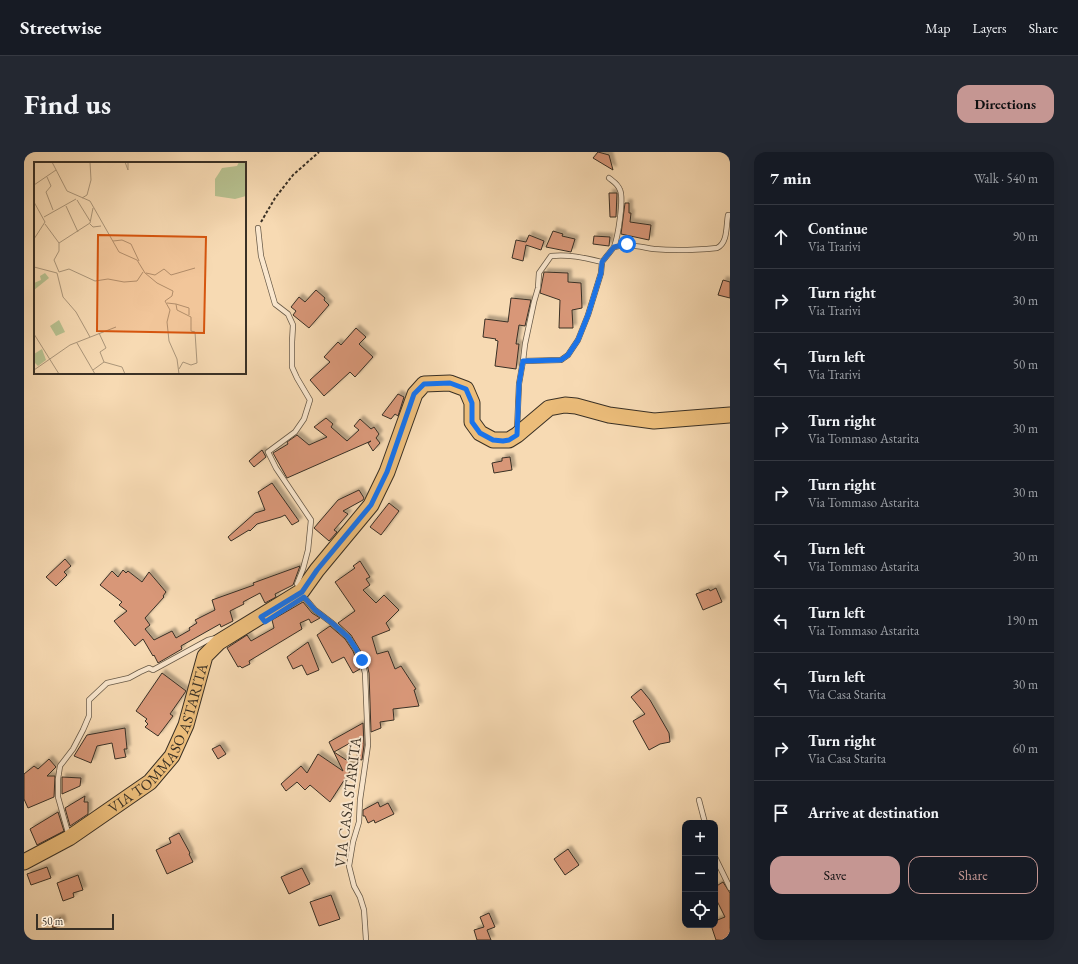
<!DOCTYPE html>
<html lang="en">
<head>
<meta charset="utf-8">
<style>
  :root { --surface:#171b24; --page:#242831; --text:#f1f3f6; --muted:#9ea1a6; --line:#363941; --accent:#c59692 }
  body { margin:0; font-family:"EB Garamond",serif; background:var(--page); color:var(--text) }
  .controls { position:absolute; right:12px; bottom:12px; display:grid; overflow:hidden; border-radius:8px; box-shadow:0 4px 16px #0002 }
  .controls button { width:36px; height:36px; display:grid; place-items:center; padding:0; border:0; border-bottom:1px solid var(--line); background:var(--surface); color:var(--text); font:20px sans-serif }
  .scale { position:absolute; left:12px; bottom:10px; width:78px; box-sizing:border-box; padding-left:4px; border:2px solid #393025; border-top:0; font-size:11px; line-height:14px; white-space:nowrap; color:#393025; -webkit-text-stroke:3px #fae7ce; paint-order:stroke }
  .stop { position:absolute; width:12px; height:12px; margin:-9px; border:3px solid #1a73e8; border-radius:50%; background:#fff }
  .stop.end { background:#1a73e8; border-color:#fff; box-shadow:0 1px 4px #0008 }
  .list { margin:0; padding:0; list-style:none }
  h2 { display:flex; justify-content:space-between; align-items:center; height:52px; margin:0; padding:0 16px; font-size:17px }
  h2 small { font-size:13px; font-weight:400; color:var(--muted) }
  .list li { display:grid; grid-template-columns:26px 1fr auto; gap:12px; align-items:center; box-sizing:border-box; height:64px; padding:0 16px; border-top:1px solid var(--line) }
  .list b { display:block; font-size:15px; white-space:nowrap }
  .list p { margin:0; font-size:13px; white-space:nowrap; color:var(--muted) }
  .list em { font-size:13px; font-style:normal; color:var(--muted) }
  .actions { display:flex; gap:8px; padding:12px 16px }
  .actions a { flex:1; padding:9px 0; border:1px solid var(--accent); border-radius:12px; text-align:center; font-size:14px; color:var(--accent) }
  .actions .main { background:var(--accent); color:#111 }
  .icon { flex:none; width:22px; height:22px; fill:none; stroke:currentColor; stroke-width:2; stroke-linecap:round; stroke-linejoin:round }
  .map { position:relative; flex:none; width:706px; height:788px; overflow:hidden; border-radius:12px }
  header { display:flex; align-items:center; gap:24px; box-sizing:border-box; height:56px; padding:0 20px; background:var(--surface); border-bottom:1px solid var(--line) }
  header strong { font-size:19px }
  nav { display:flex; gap:22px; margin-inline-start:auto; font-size:14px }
  .intro { display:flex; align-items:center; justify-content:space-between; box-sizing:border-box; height:96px; padding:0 24px }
  h1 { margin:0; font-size:28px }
  .button { padding:10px 18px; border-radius:12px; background:var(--accent); color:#111; font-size:14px; font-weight:700 }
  main { display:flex; gap:24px; padding:0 24px }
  aside { flex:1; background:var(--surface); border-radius:12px; box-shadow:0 4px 16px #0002 }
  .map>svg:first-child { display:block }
  .building { fill:#d89778; stroke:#393025; filter:url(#shadow) }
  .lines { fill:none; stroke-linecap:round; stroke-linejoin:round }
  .lane-casing { stroke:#685a48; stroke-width:6 }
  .primary-casing { stroke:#393025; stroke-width:17 }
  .path { stroke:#393025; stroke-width:2; stroke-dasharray:3 2; stroke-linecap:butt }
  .lane { stroke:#fae7ce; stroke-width:4.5 }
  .primary { stroke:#ecbd7a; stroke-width:15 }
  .route { stroke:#1a73e8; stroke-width:5 }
  .labels { text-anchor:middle; stroke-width:4; stroke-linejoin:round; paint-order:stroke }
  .street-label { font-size:15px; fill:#393025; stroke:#fae7ce }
  .inset-road { fill:none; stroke:#ab967a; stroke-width:1 }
  .view { fill:#d6550e; fill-opacity:0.15; stroke:#d6550e; stroke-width:2 }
  .inset-edge { fill:none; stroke:#393025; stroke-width:2 }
</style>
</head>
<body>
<header>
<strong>Streetwise</strong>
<nav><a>Map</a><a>Layers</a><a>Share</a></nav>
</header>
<div class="intro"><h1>Find us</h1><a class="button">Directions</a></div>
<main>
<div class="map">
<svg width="706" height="788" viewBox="0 0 706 788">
  <defs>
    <filter id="shadow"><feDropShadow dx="3.5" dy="-3.5" stdDeviation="1" flood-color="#0004"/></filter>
  </defs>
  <rect width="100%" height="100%" fill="#f7dab3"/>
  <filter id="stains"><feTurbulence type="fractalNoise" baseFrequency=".005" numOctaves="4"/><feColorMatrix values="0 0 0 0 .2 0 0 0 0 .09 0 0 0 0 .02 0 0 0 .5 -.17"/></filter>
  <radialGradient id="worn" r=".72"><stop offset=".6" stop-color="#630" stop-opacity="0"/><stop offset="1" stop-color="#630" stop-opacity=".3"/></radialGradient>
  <path class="building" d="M574 0 585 3 589 18 569 6Z
    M585 41H593L592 65H586Z
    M601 51H605V61H607L606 70 627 73 625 88 597 82Z
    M529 79 539 82 538 84 551 87 547 100 522 95Z
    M505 83 520 89 517 98 502 93 499 109 488 106 492 88 502 90Z
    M570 84 586 85 585 94 569 92Z
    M520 120 544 121V130L557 131 558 156 548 158 549 176H535L536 148 516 141Z
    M699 128 706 130V146L694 143Z
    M292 138 301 146 300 148 305 153 285 176 269 163 272 159 267 155 275 145 281 150Z
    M487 146 507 148 501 174 495 173 492 192H495L492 217 471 214 474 189 471 188 472 187 459 185 461 167 484 170Z
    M332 176 342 185 335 192 349 205 331 225 326 220 300 244 286 228 306 210 300 205 314 190 317 193Z
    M374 242 380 245 374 264 371 262 367 267 358 263Z
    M302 266 309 272 307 275 323 289 335 278 330 274 336 267 347 277 350 275 355 282 352 286 356 291 349 299 344 291 347 289 263 326 249 301 264 292 263 290 273 283 285 293 303 285 290 275Z
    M238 298 242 305 230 315 225 309Z
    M486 305 488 318 470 321 468 311 478 309V306Z
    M248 331 275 369 268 373 261 363 257 365 233 372 226 379 225 378 207 389 204 385 231 361 241 358 234 340Z
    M335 338 340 346 339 348 319 359 324 362 310 378 313 380 305 389 290 376 314 348Z
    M365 351 375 359 357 383 346 375Z
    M41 407 47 414 40 420 43 423 32 434 22 425Z
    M336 409 346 425 342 427 346 433 339 438 352 451 360 443 375 458 362 471 366 478 348 485 353 502 364 499 371 517 377 514 392 537 390 538 395 554 369 557 370 568 356 570 357 576 347 580 345 521 342 508 327 483 314 471 331 459 311 430 331 416 329 414Z
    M276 414 269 433 251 442 252 445 241 451 236 441 219 450 220 452 206 459 209 469 197 475 196 472 157 494 158 497 134 511 130 503 129 504 119 487 111 494 90 469 103 459 95 453 98 450 76 433 88 419 94 425 99 418 102 421 104 419 118 430 125 420 142 440 139 444 140 445 121 466 126 473 121 477 130 488 148 479 152 486 166 478 165 476 173 471 171 468 191 458 188 448 230 433 229 431Z
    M692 436 698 450 679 458 672 442 685 437 686 439Z
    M279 450 288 461 296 466 287 471 285 467 276 471 278 477 225 509 226 512 218 516 216 514 214 515 203 496 223 483 227 489 250 476 248 468Z
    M306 474 321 487 329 499 336 517 329 521 320 505 308 511 293 483Z
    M284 490 295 518 283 523 278 513 269 517 263 505Z
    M138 521 162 539 146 562 149 564 134 584 121 575 124 572 121 569 123 567 112 559Z
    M617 537 626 548 645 581 646 590 636 592 625 598 609 569 621 562 607 545Z
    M339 571 340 593 338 608 333 607 335 586 310 600 330 613 306 650 286 633 281 638 273 630 262 639 257 632 277 614 283 621 294 602 319 619 305 590Z
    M101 576 103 597H100L102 605 91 607 88 591 73 594 67 611 50 604 63 583Z
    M196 593 202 602 194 607 188 597Z
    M25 607 32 615 23 624H31L30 645 4 656 0 647V622L10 614 14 617Z
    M38 625 57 626 56 634 38 642Z
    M61 644 60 650H64V662L46 674 41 656Z
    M354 650 356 655 364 651 370 662 351 671 350 668 344 671 341 664H339V658Z
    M34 660 40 679 13 693 6 677Z
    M155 681 166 701 165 702 169 710 143 722 132 698 147 691 145 686Z
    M544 697 555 713 541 723 530 707Z
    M23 715 27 726 7 733 3 722Z
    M278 716 286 732 265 742 257 725Z
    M54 723 59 738 49 741 50 745 39 749 33 731Z
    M699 730 706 741V788H692L687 773H691V769L701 765 691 745V735Z
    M307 743 316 767 295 774 286 750Z
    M465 761 471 775 463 778 467 788H453L450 778 460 775 456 765Z
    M37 766 39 773 29 776 27 768Z"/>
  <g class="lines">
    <defs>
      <path id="lane" d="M585 26C590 30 594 32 596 38 600 47 594 85 590 95
        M234 76 237 104 251 152 264 162 269 173 268 190V215L273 226 286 248 280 267 271 280 244 300 252 316 287 368 284 398 279 417 273 432 276 436
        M499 209 501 192 510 150 514 136 515 121 527 104C545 102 561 106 578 110
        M493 278 495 232 499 209 537 208 544 203 554 188 564 163 577 121 578 110 590 95C604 91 616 95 630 97 651 99 673 98 693 96 704 91 702 74 704 63H706
        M276 447 280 445 291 458 308 471 324 485 332 497 338 509 341 521 344 593 336 648 335 670 329 690 325 714 330 734 336 745 340 758 342 788
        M675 648 681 671
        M45 684 34 645V627L36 614 49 597 59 578 65 564V548L83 531 105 526 116 520 125 516 129 518 184 488 192 486
        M691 705 706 736"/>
      <g id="primary">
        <path id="s1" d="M0 710 45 686 126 630 148 604 162 573 181 504 195 490 278 439 293 418 347 353 363 320 391 242 400 232 426 231 442 237 448 251V270L456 281 469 288H485L493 283 525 256 541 253 552 254 585 263 630 269 706 263"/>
      </g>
    </defs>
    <use href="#lane" class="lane-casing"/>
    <use href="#primary" class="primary-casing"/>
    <path class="path" d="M237 70 251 46 269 23 295 0"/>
    <use href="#lane" class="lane"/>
    <use href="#primary" class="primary"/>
  </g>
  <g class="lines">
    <path class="route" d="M338 508 332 497 324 485 308 471 291 458 280 445 241 470 237 465 278 440 293 418 347 353 363 320 390 242 400 232 426 231 442 237 448 251V270L456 281 469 288 479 289 485 288 493 283 495 232 499 209 537 208 544 203 554 188 564 163 577 121 578 110 590 95 603 92"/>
  </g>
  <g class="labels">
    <g class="street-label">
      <text dy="5" stroke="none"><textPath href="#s1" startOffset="191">VIA TOMMASO ASTARITA</textPath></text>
      <text transform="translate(324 650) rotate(-83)" y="5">VIA CASA STARITA</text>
    </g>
  </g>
  <g transform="translate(10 10)">
    <rect width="212" height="212" fill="#f7dab3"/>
    <path d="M11 111 15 116 0 128V121L7 118 6 114Z" fill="#b7c190"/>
    <path d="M205 0H212V34L201 37 181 34V17L185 11 188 6 203 4Z" fill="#b7c190"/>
    <path d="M8 187 12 198 4 204 0 200V192Z" fill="#b7c190"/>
    <path d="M25 158 31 170 22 174 16 164Z" fill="#b7c190"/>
    <path class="inset-road" d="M18 0 33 29 56 39 85 90 103 98 111 111 123 121 139 129 138 134 131 139 136 148 133 160 135 179 143 197 145 212M91 0 94 8V0M13 15 17 24 12 30 19 48M0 23 22 8M48 36 53 33 57 18 56 0M43 38 56 59M0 40 11 60 0 77M32 44 44 70M10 55 42 37M11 62 25 81V89L20 98 25 110M56 62 59 65 67 64M79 79 88 78 97 82 105 99M25 81 56 61 59 46M0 105 23 111M25 110 35 107 61 119 74 117 90 120 103 119 109 110M23 111 29 135 42 150 56 175M112 111 121 113 130 107 137 113 161 106M133 141 142 142 143 148 157 155V169L161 170 163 201 157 203 149 200 145 207M142 142 155 146V153M65 171 72 186 66 190 70 200M0 172 25 212M43 181 61 212M70 200 88 205 91 212M0 208 36 183 82 165M59 208 70 200"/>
    <path class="view" d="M64 73 172 75 170 171 63 169Z"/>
    <rect width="212" height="212" class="inset-edge"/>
  </g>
  <rect width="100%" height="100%" filter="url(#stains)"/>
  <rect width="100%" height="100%" fill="url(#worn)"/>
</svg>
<div class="controls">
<button>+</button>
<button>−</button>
<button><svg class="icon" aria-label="locate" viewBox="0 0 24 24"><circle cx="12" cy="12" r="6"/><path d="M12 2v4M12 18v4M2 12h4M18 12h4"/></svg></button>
</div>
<div class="scale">50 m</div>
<div class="stop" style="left:603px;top:92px"></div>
<div class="stop end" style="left:338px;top:508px"></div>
</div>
<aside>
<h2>7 min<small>Walk · 540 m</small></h2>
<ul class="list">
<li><svg class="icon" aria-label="ahead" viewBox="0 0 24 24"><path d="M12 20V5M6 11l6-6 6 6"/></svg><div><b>Continue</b><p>Via Trarivi</p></div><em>90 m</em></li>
<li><svg class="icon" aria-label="right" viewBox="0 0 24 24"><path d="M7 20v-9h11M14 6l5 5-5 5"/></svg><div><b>Turn right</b><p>Via Trarivi</p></div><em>30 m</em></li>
<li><svg class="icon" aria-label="left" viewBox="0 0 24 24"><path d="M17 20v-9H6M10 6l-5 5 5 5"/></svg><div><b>Turn left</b><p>Via Trarivi</p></div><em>50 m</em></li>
<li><svg class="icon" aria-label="right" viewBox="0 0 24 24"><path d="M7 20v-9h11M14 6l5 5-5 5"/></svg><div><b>Turn right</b><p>Via Tommaso Astarita</p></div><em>30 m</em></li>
<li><svg class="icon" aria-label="right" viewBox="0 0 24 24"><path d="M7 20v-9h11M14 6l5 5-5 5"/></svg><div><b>Turn right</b><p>Via Tommaso Astarita</p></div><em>30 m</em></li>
<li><svg class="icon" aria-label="left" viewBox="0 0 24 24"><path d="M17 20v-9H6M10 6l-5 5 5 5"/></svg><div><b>Turn left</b><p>Via Tommaso Astarita</p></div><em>30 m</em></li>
<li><svg class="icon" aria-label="left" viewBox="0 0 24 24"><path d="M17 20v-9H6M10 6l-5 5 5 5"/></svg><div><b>Turn left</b><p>Via Tommaso Astarita</p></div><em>190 m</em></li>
<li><svg class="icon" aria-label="left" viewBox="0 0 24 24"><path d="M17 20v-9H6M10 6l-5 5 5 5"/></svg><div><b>Turn left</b><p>Via Casa Starita</p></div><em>30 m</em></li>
<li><svg class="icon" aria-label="right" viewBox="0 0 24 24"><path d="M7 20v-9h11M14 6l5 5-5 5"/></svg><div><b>Turn right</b><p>Via Casa Starita</p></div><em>60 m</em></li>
<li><svg class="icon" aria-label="arrive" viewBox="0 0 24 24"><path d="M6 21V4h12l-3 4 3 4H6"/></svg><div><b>Arrive at destination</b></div></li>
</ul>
<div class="actions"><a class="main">Save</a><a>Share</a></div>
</aside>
</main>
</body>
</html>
